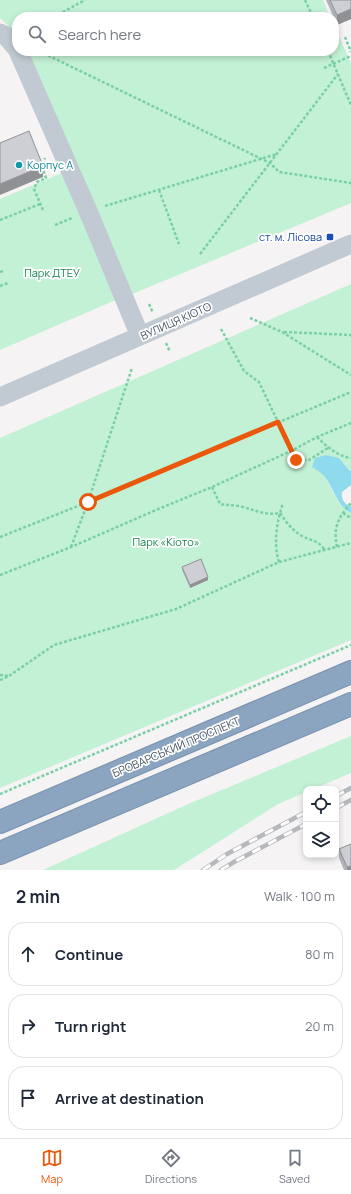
<!DOCTYPE html>
<html lang="en">
<head>
<meta charset="utf-8">
<style>
  :root { --surface:#fff; --page:#f6f6f7; --text:#1f2937; --muted:#747a83; --line:#e0e1e3; --accent:#ea580c }
  body { margin:0; font-family:Manrope,sans-serif; background:var(--page); color:var(--text) }
  .controls { position:absolute; right:12px; bottom:12px; display:grid; overflow:hidden; border-radius:8px; box-shadow:0 2px 6px #0003 }
  .controls button { width:36px; height:36px; display:grid; place-items:center; padding:0; border:0; border-bottom:1px solid var(--line); background:var(--surface); color:var(--text); font:20px sans-serif }
  .stop { position:absolute; width:12px; height:12px; margin:-9px; border:3px solid #ea580c; border-radius:50%; background:#fff }
  .stop.end { background:#ea580c; border-color:#fff; box-shadow:0 1px 4px #0008 }
  .list { margin:0; padding:0; list-style:none }
  h2 { display:flex; justify-content:space-between; align-items:center; height:52px; margin:0; padding:0 16px; font-size:17px }
  h2 small { font-size:13px; font-weight:400; color:var(--muted) }
  .list li { display:grid; grid-template-columns:26px 1fr auto; gap:12px; align-items:center; box-sizing:border-box; height:64px; margin:0 8px 8px; padding:0 8px; border:1px solid var(--line); border-radius:16px }
  .list b { display:block; font-size:15px; white-space:nowrap }
  .list em { font-size:13px; font-style:normal; color:var(--muted) }
  .icon { flex:none; width:22px; height:22px; fill:none; stroke:currentColor; stroke-width:2; stroke-linecap:round; stroke-linejoin:round }
  .map { position:relative; flex:none; width:351px; height:870px; overflow:hidden }
  .search { position:absolute; background:var(--surface); box-shadow:0 2px 6px #0003; left:12px; right:12px; top:12px; height:44px; display:flex; align-items:center; gap:10px; box-sizing:border-box; padding:0 14px; border-radius:16px; color:var(--muted); font-size:15px }
  .sheet { height:268px; background:var(--surface) }
  nav { display:flex; justify-content:space-around; align-items:center; box-sizing:border-box; height:56px; border-top:1px solid var(--line); background:var(--surface); font-size:11px; color:var(--muted) }
  nav a { display:grid; justify-items:center; gap:2px }
  nav .on { color:var(--accent) }
  .map>svg:first-child { display:block }
  .green { fill:#c3f1d5 }
  .water { fill:#90daee }
  .lines { fill:none; stroke-linecap:round; stroke-linejoin:round }
  .highway-casing { stroke:#7690ad; stroke-width:24 }
  .path { stroke:#7ad0a6; stroke-width:2.5; stroke-dasharray:3 2; stroke-linecap:butt }
  .minor { stroke:#c1cad2; stroke-width:19 }
  .highway { stroke:#8ba5c1; stroke-width:22 }
  .rail-casing { stroke:#b5b8bd; stroke-width:4.5 }
  .rail { stroke:#fff; stroke-width:3; stroke-dasharray:9; stroke-linecap:butt }
  .wall { fill:#b0b2b7 }
  .shaded-wall { fill:#909195 }
  .building { fill:#cdcfd5; stroke:#909195 }
  .route { stroke:#ea580c; stroke-width:5 }
  .culture-dot { fill:#0f9aa8; stroke:#fff; stroke-width:1.5 }
  .transit-dot { fill:#1a4fb4; stroke:#fff; stroke-width:1.5 }
  .labels { text-anchor:middle; stroke-width:3.5; stroke-linejoin:round; paint-order:stroke }
  .culture-label { font-size:11px; fill:#0d838f; stroke:#fff; text-anchor:start }
  .transit-label { font-size:11px; fill:#164399; stroke:#fff; text-anchor:end }
  .park-label { font-size:11px; fill:#17864f; stroke:#fff }
  .street-label { font-size:11px; fill:#4a5661; stroke:#fff }
</style>
</head>
<body>
<div class="map">
<svg width="351" height="870" viewBox="0 0 351 870">
  <rect width="100%" height="100%" fill="#f5f3f3"/>
  <path class="green" d="M0 0H323L330 17H17V34L0 18Z
    M334 25 351 63V203L130 295 27 51H334Z
    M64 172 118 299 0 350V199Z
    M351 284V471L349 470 339 458 324 475C332 488 337 506 351 513V640L0 788V438Z
    M351 736V773L313 789H306V792L278 804 174 870H43L186 805Z"/>
  <path class="water" d="M326 455 339 458 349 470 351 471V485L342 492C341 500 344 503 351 507V513C337 506 334 489 325 477 322 473 317 470 312 467L315 458Z"/>
  <g class="lines">
    <defs>
      <path id="highway" d="M0 822 351 672
        M0 853 351 704"/>
    </defs>
    <use href="#highway" class="highway-casing"/>
    <path class="path" d="M305 0 313 17
      M54 17 85 0
      M345 37 351 52
      M39 51 270 163 279 172 351 183
      M328 51 351 105
      M324 68 351 56
      M159 190 179 244
      M105 206 277 154
      M43 210 34 189 37 182 46 178 42 167 45 158
      M0 220 40 204
      M55 225 72 218
      M200 254 338 74
      M0 272 3 271
      M0 286 8 283
      M149 304 153 313
      M250 318 282 332 351 375
      M221 329 244 371 259 382 296 460H309L328 448
      M284 332 351 335
      M166 343 170 352
      M317 437C326 446 337 456 351 458
      M212 487 220 504C226 505 232 505 239 506 253 509 264 516 280 513 286 522 292 530 302 536 311 541 318 540 324 549
      M343 513 351 518
      M0 537 88 502 351 392
      M71 547 88 502 132 368
      M337 547C333 527 338 518 351 503
      M279 562C273 543 277 521 283 503
      M0 575 71 547 156 510 212 487 291 451 317 437 351 423
      M0 675 9 676
      M0 680 9 676 54 645 176 609 279 562 351 543
      M0 794 351 645"/>
    <path class="minor" d="M0 33 5 35 17 49
      M18 51 88 211 140 336
      M0 397 351 244"/>
    <use href="#highway" class="highway"/>
    <defs>
      <path id="rail" d="M336 796 351 788
        M336 808 351 800
        M203 870 227 854 306 812
        M221 870 234 862 306 824"/>
    </defs>
    <use href="#rail" class="rail-casing"/>
    <use href="#rail" class="rail"/>
  </g>
  <path class="wall" d="M326 0H351V19L337 25Z
    M182 567 208 580 190 588 182 570Z
    M339 849 351 870H344L339 858Z"/>
  <path class="shaded-wall" d="M351 9V19L337 25V15Z
    M43 166V177L0 195V184Z
    M208 577V580L190 588V585Z
    M351 866V870H347V867Z"/>
  <path class="building" d="M330 0H351V9L337 15Z
    M224 15 227 17H216V16Z
    M29 131 43 166 0 184V143Z
    M201 559 208 577 190 585 182 567Z
    M351 844V866L347 867 339 849Z"/>
  <g class="lines">
    <path class="route" d="M88 502 278 422 296 460"/>
  </g>
  <circle class="culture-dot" cx="19" cy="165" r="4"/>
  <rect class="transit-dot" x="326" y="233" width="8" height="8" rx="2"/>
  <g class="labels">
    <g class="culture-label">
      <text x="27" y="169">Корпус А</text>
    </g>
    <g class="transit-label">
      <text x="322" y="241">ст. м. Лісова</text>
    </g>
    <g class="park-label">
      <text x="52" y="277">Парк ДТЕУ</text>
      <text x="166" y="546">Парк «Кіото»</text>
    </g>
    <g class="street-label">
      <text transform="translate(176 321) rotate(-24)" y="4">ВУЛИЦЯ КІОТО</text>
      <text transform="translate(176 747) rotate(-23)" y="4">БРОВАРСЬКИЙ ПРОСПЕКТ</text>
    </g>
  </g>
</svg>
<div class="controls">
<button><svg class="icon" aria-label="locate" viewBox="0 0 24 24"><circle cx="12" cy="12" r="6"/><path d="M12 2v4M12 18v4M2 12h4M18 12h4"/></svg></button>
<button><svg class="icon" aria-label="layers" viewBox="0 0 24 24"><path d="M12 4l9 5-9 5-9-5zM3 14l9 5 9-5"/></svg></button>
</div>
<div class="stop" style="left:88px;top:502px"></div>
<div class="stop end" style="left:296px;top:460px"></div>
<div class="search"><svg class="icon" aria-label="search" viewBox="0 0 24 24"><circle cx="10" cy="10" r="6"/><path d="M15 15l6 6"/></svg>Search here</div>
</div>
<section class="sheet">
<h2>2 min<small>Walk · 100 m</small></h2>
<ul class="list">
<li><svg class="icon" aria-label="ahead" viewBox="0 0 24 24"><path d="M12 20V5M6 11l6-6 6 6"/></svg><div><b>Continue</b></div><em>80 m</em></li>
<li><svg class="icon" aria-label="right" viewBox="0 0 24 24"><path d="M7 20v-9h11M14 6l5 5-5 5"/></svg><div><b>Turn right</b></div><em>20 m</em></li>
<li><svg class="icon" aria-label="arrive" viewBox="0 0 24 24"><path d="M6 21V4h12l-3 4 3 4H6"/></svg><div><b>Arrive at destination</b></div></li>
</ul>
</section>
<nav>
<a class="on"><svg class="icon" aria-label="map" viewBox="0 0 24 24"><path d="M3 6l6-2 6 2 6-2v14l-6 2-6-2-6 2zM9 4v14M15 6v14"/></svg>Map</a>
<a><svg class="icon" aria-label="directions" viewBox="0 0 24 24"><path d="M12 3l9 9-9 9-9-9zM9 14v-3h6M13 9l2 2-2 2"/></svg>Directions</a>
<a><svg class="icon" aria-label="saved" viewBox="0 0 24 24"><path d="M7 4h10v16l-5-4-5 4z"/></svg>Saved</a>
</nav>
</body>
</html>
